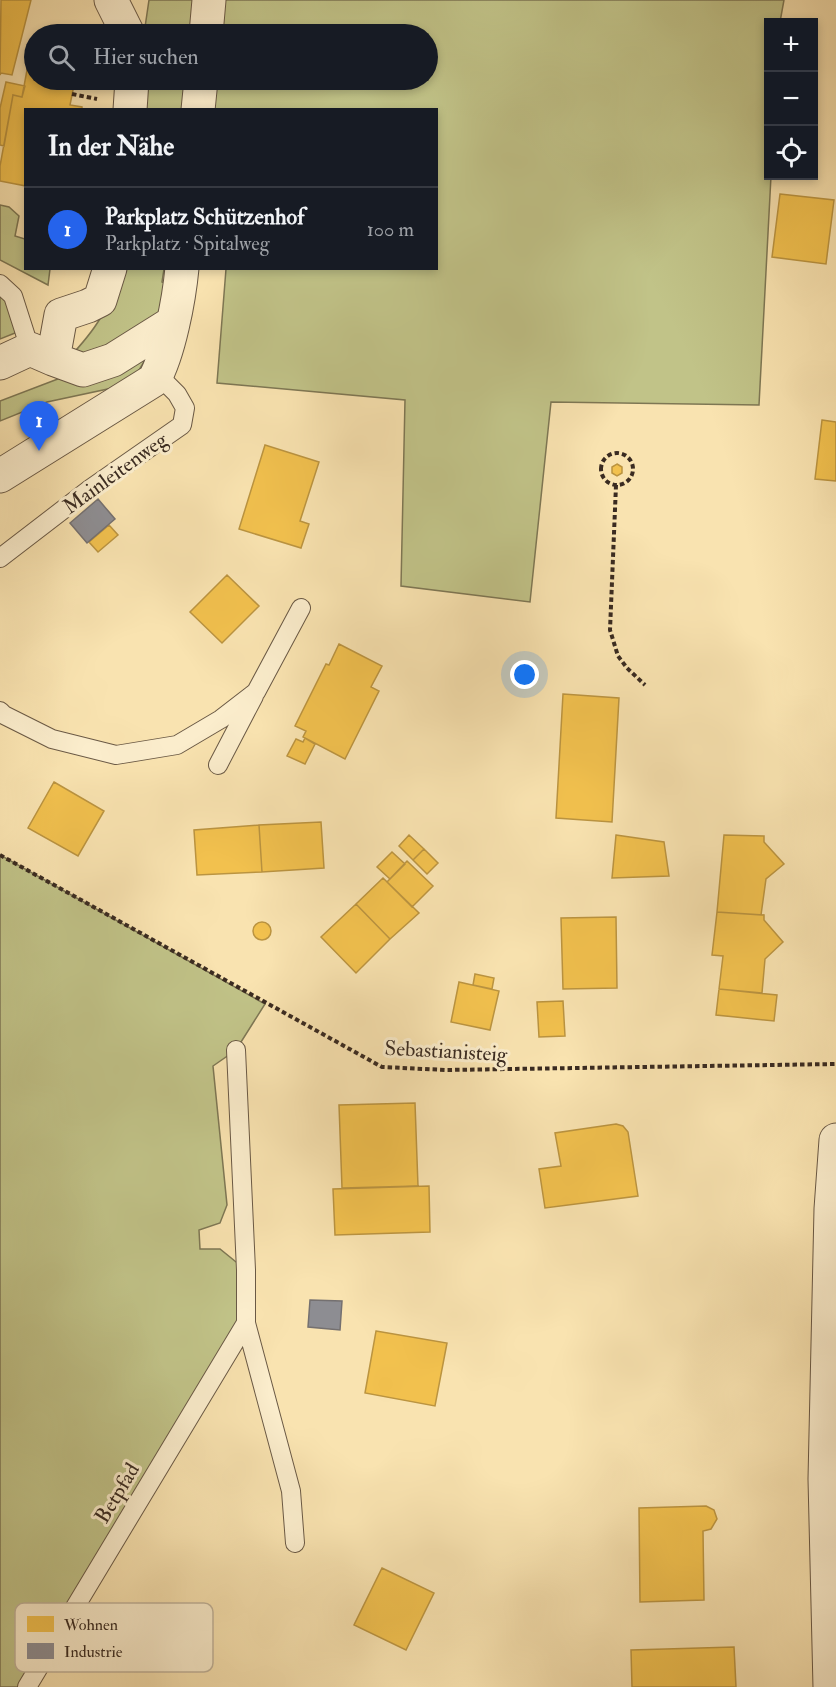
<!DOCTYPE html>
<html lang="de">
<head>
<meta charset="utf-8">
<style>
  :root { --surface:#171b24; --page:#242831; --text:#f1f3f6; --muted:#9ea1a6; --line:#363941; --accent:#2563eb }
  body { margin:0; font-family:"IM FELL Double Pica",serif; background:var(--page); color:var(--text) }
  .controls { position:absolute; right:18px; top:18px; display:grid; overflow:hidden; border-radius:0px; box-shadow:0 3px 9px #0003 }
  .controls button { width:54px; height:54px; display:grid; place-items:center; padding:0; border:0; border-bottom:2px solid var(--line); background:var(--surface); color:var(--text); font:30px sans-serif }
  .you { position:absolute; left:525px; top:675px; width:21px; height:21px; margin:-15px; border:4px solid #fff; border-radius:50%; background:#1a73e8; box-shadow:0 0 0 9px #1a73e833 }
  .badge { display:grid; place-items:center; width:39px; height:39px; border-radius:50%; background:var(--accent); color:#fff; font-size:20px; font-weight:700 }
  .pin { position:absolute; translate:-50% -50px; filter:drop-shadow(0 2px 3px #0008) }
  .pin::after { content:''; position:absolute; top:32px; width:21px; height:18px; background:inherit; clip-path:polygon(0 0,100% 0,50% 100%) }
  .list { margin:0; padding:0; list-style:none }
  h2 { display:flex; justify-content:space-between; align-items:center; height:78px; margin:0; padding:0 24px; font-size:26px }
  h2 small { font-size:20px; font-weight:400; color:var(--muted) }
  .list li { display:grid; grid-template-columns:39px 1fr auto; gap:18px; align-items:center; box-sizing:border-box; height:84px; padding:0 24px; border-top:2px solid var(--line) }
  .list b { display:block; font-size:22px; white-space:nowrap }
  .list p { margin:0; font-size:20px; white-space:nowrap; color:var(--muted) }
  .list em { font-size:20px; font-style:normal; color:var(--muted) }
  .icon { flex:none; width:33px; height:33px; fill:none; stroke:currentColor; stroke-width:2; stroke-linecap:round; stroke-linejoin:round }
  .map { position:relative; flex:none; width:836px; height:1687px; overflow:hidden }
  .search { position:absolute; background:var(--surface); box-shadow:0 3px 9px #0003; left:24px; top:24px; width:414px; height:66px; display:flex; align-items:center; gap:15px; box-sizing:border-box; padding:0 21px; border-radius:33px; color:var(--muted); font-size:22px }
  .panel { position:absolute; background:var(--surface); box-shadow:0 3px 9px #0003; left:24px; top:108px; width:414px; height:162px; border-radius:0px }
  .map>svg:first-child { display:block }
  .green { fill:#c1c388; stroke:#7e7754; stroke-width:1.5 }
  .homes { fill:#f2c14e; stroke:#bb9440; stroke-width:1.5 }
  .industry { fill:#8d8d92; stroke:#747070; stroke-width:1.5 }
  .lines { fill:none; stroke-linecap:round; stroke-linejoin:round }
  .lane-casing { stroke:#6a5945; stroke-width:20 }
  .street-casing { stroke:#6a5945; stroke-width:35 }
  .path { stroke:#3a2b21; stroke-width:4; stroke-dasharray:4.5 3; stroke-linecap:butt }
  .lane { stroke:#fbedcc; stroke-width:18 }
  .street { stroke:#fbedcc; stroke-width:33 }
  .labels { text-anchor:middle; stroke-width:6; stroke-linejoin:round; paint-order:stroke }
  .street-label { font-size:21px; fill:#3a2b21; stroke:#fbedcc }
  .key { fill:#fbedcc; stroke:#c1b399; stroke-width:1.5 }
  .key-label { font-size:16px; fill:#3a2b21 }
</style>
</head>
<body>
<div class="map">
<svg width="836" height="1687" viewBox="0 0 836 1687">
  <rect width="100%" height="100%" fill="#f9e3b0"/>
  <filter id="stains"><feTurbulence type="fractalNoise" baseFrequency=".00333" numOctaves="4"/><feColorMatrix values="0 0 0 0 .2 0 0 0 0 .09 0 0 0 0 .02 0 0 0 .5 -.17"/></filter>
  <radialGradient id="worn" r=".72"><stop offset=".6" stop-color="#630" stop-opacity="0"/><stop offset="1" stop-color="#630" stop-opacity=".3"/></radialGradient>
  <path class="green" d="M149 0H198L193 34H144Z
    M222 0H784L780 22H768V176H771L759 405 551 402 530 602 401 586 405 400 217 383 226 269 436 268V110H210L214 80H428V34H219Z
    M142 80H187L183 109 140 110Z
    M0 205 9 207 19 216 15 236 25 239 26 268 50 269 48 285 0 260Z
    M120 269H164L162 282 168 284 163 310 113 347 67 360C98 327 107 312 120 269Z
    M0 284 20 331 0 339Z
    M152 348 131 384 47 402 0 421V401L63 377Z
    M0 855 265 1004 236 1050 213 1066 227 1205 220 1223 199 1230 200 1249H220L246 1270V1323L27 1687H0Z"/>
  <path class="homes" d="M1 0H31L12 75 1 73 0 75Z
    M32 43H34V80H75L70 105 82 107V110H26V186L0 181V166L13 95 22 97Z
    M75 80H102L101 87 75 83Z
    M6 82 25 86 22 97 13 95 4 146 0 145V108Z
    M780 194 834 200 826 264 772 257Z
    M822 420 836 422V481L815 479Z
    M265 445 319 462 300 521 309 524 301 548 239 529Z
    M617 464 622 467V473L617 476 612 473V467Z
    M109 525 118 535 98 552 89 542Z
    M227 575 259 606 222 643 190 612Z
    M339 644 382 666 371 687 379 691 345 759 303 737 306 731 295 726 326 664 329 665Z
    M563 694 619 698 612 822 556 818Z
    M305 738 315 744 305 764 287 756 296 739 303 742Z
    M54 782 104 811 78 856 28 828Z
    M321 822 324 868 262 872 259 825Z
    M259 825 262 872 197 875 194 830Z
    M409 835 424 849 413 860 399 846Z
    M616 835 664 842 669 876 612 878Z
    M724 835 764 836V842L784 864 766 879 761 915 717 912Z
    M424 849 438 863 427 874 413 860Z
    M392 852 405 864 390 879 377 867Z
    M407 861 433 886 412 907 387 882Z
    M383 878 419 913 390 939 356 904Z
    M356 904 390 939 356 973 321 937Z
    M717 912 764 915V920L783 942 765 959 762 993 719 989 723 956 712 955Z
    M616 917 617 988 563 989 561 918Z
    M253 931a9 9 0 1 1 18 0a9 9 0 1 1-18 0Z
    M475 974 494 978 492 989 473 985Z
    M459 982 499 991 490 1030 451 1022Z
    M719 989 777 995 774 1021 716 1015Z
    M563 1001 565 1036 539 1037 537 1002Z
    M415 1103 418 1186 342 1188 339 1105Z
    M616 1124 623 1126 628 1132 638 1196 545 1208 539 1169 561 1166 555 1133Z
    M429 1186 430 1232 335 1235 333 1189Z
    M376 1331 447 1343 435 1406 365 1393Z
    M706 1506 714 1510 717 1519 711 1529 703 1531 704 1600 640 1602 639 1508Z
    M382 1568 434 1593 406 1650 354 1625Z
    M734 1647 736 1687H632L631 1650Z"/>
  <path class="industry" d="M98 499 115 519 87 543 70 523Z
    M310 1300 342 1301 340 1330 308 1327Z"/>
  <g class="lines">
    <defs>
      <path id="lane" d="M0 284 13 296 30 349
        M0 558 90 489 182 425 185 408 177 394 157 374
        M0 711 4 715 52 739 116 755 177 745 221 719 256 692 301 608
        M218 765 254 696
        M246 1323 291 1491 295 1543
        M27 1687 246 1323V1270L236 1050"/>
      <path id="street" d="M111 0 128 34
        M206 34 209 0
        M130 110 132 80
        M198 110 201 80
        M53 359 83 370 113 360 172 323
        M0 363 30 349 53 359 61 315 88 306 100 300 110 268
        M0 476 154 380C169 353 179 300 182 268
        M830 1687 825 1479 831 1209 836 1140"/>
    </defs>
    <use href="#lane" class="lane-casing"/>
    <use href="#street" class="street-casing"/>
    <path class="path" d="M72 94 97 99
      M601 469a16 16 0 1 1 32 0a16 16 0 1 1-32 0Z
      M616 485 610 630 618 656 627 668 645 685
      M0 855 382 1067 446 1070 836 1064"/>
    <use href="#lane" class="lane"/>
    <use href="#street" class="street"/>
  </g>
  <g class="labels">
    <g class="street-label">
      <text transform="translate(115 473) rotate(-36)" y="7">Mainleitenweg</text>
      <text transform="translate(446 1051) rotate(3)" y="7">Sebastianisteig</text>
      <text transform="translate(117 1493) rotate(-59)" y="7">Betpfad</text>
    </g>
  </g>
  <rect x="15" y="1603" width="198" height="69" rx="9" class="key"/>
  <rect x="27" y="1616" width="27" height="16" fill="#f2c14e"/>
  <rect x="27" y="1643" width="27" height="16" fill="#8d8d92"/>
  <g class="key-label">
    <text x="64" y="1630">Wohnen</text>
    <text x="64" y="1657">Industrie</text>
  </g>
  <rect width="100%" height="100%" filter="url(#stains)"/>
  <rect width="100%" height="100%" fill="url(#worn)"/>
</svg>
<div class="controls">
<button>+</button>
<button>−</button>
<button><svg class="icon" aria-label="locate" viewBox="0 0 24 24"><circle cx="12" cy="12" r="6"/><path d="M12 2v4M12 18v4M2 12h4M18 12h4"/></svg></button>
</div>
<div class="you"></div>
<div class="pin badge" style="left:39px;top:451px">1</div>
<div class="search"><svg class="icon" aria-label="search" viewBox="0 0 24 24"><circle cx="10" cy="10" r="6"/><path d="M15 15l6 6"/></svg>Hier suchen</div>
<section class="panel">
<h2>In der Nähe<small></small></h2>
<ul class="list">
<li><span class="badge">1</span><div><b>Parkplatz Schützenhof</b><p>Parkplatz · Spitalweg</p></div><em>100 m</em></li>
</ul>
</section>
</div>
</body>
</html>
